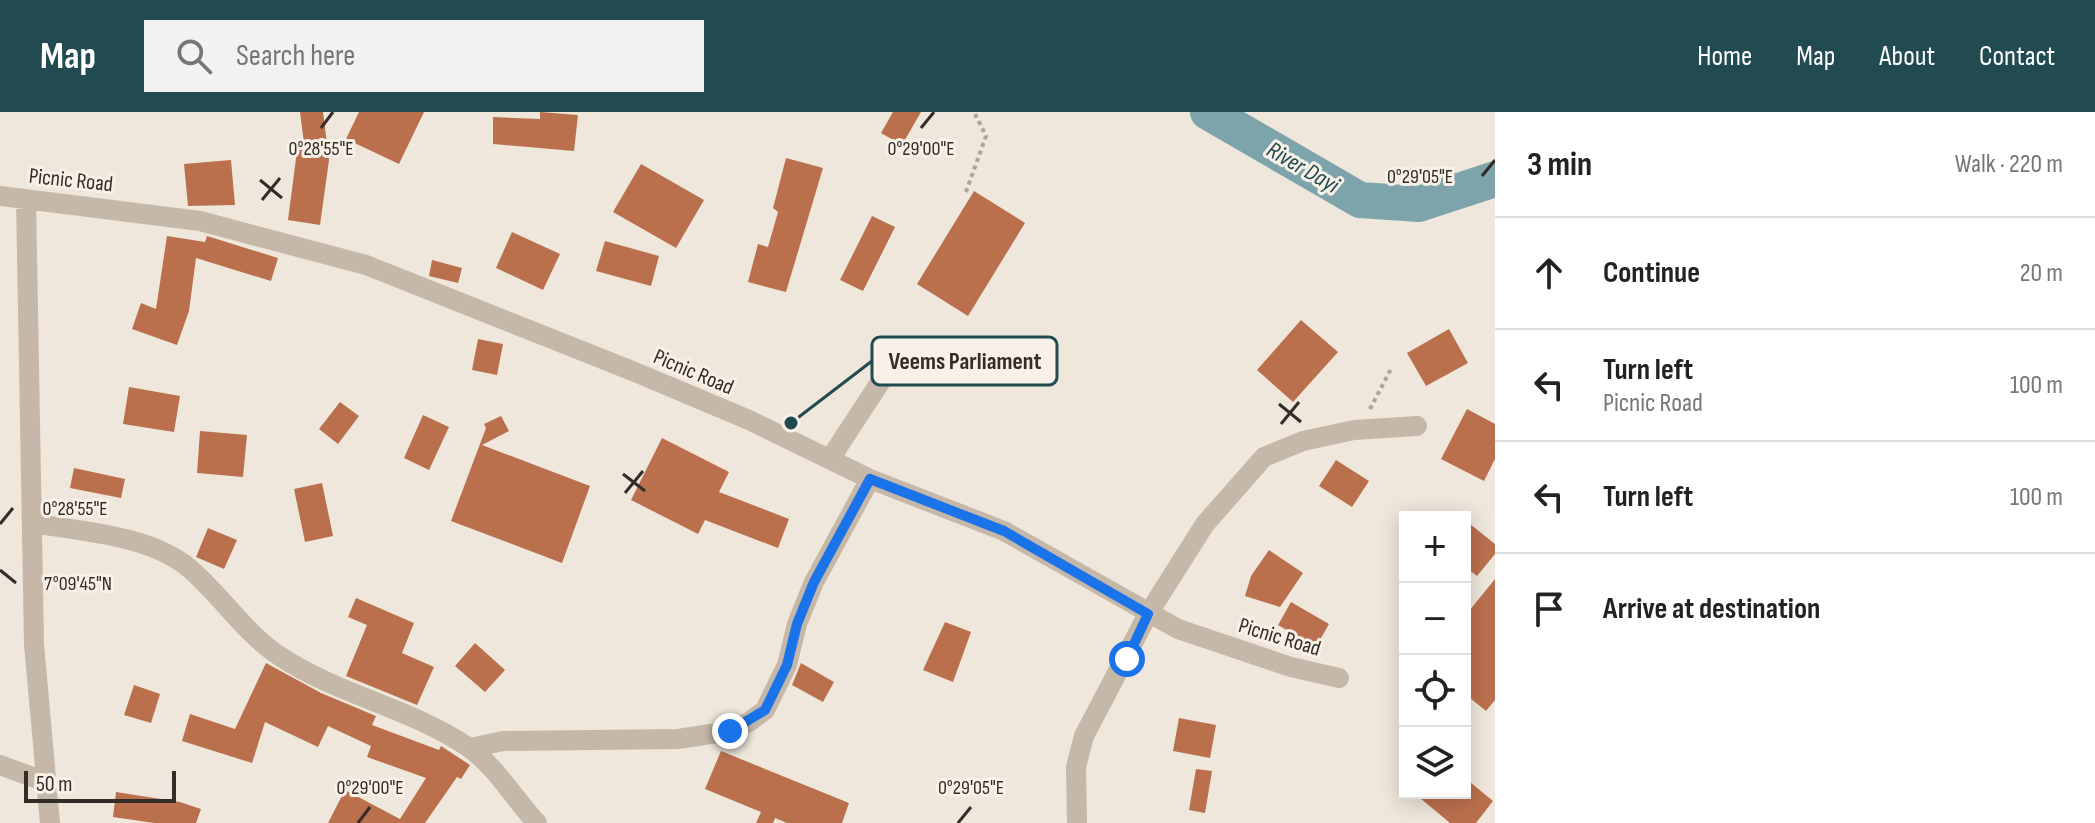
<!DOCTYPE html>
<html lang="en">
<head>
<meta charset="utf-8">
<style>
  :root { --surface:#fff; --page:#f2f2f2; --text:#222; --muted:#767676; --line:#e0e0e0; --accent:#214a51 }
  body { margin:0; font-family:"Sofia Sans Condensed",sans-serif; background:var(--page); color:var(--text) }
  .controls { position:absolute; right:24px; bottom:24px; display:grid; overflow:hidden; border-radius:0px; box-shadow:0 4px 20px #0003 }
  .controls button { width:72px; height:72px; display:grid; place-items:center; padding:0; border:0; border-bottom:2px solid var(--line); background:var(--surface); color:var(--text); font:40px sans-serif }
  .scale { position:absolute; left:24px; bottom:20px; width:152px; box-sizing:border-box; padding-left:8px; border:4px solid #342c28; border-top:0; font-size:22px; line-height:28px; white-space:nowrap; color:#342c28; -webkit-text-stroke:6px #f7f1e7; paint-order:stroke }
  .stop { position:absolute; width:24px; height:24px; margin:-18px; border:6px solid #1a73e8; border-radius:50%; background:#fff }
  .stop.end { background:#1a73e8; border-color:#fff; box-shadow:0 2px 8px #0008 }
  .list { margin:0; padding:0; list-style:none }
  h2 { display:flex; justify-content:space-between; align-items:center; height:104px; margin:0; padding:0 32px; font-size:34px }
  h2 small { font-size:26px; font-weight:400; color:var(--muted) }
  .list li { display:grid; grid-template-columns:52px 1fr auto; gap:24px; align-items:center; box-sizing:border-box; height:112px; padding:0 32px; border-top:2px solid var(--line) }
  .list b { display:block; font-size:30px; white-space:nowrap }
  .list p { margin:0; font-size:26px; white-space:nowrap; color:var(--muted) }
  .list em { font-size:26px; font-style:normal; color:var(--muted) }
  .icon { flex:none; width:44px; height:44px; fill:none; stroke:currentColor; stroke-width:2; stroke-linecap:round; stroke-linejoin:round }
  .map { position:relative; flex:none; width:1495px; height:711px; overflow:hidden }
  header { display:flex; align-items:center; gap:48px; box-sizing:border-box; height:112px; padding:0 40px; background:var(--accent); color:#fff }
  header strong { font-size:38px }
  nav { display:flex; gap:44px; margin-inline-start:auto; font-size:28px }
  .search { width:560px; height:72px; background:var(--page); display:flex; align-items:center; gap:20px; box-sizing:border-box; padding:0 28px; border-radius:0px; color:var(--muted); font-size:30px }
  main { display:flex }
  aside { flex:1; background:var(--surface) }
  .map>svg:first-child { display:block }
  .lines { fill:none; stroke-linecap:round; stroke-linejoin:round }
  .river { stroke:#7da4aa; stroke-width:36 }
  .building { fill:#bb704d }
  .path { stroke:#b2a292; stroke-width:4; stroke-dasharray:4 4; stroke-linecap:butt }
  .minor { stroke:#c6b8a8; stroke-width:20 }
  .route { stroke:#1a73e8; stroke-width:10 }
  .ticks { fill:none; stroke:#342c28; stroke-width:3 }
  .labels { text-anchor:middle; stroke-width:6; stroke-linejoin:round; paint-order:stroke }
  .street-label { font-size:22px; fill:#342c28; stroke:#f7f1e7 }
  .water-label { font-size:24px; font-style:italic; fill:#214a51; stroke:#f7f1e7 }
  .ticks-label { font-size:20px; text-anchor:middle; fill:#342c28; stroke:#f7f1e7; stroke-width:6; stroke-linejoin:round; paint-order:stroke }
  .leader { fill:none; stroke:#214a51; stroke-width:3 }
  .callout-dot { fill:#214a51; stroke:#f7f1e7; stroke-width:3 }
  .callout { fill:#f7f1e7; stroke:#214a51; stroke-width:3 }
  .callout-label { font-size:24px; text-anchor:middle; font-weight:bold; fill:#342c28 }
</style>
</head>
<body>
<header>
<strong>Map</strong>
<div class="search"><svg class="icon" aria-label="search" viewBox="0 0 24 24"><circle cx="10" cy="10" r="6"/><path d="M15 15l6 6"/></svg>Search here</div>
<nav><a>Home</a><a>Map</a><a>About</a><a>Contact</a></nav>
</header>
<main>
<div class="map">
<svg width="1495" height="711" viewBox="0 0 1495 711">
  <rect width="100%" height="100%" fill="#efe7db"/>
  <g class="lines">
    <path class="river" d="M1208 0 1360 88 1419 92 1495 67"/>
  </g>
  <path class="building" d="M300 0H323L329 48 320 113 288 108 298 31H304Z
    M359 0H424L399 52 346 27Z
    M540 0 578 3 574 39 493 32V5L540 7Z
    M893 0H921L902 33 881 21Z
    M786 46 823 56 786 180 748 170 758 132 768 135 778 100 773 96Z
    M231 48 235 93 188 94 184 52Z
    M641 52 704 88 676 136 613 100Z
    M974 79 1025 111 968 204 917 172Z
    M872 104 895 115 863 179 840 168Z
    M512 120 560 142 543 178 496 156Z
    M167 124 205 130 207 124 278 146 271 169 196 146 189 199 177 233 132 217 141 191 156 197Z
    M605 129 659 144 651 174 596 159Z
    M432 148 462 156 458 171 429 164Z
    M1301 208 1338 240 1293 290 1257 258Z
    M1449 217 1468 251 1426 274 1407 241Z
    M478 227 503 232 497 263 472 258Z
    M129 275 180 284 174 320 123 312Z
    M340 290 359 304 338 332 319 317Z
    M1467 297 1495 312V347L1484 369 1441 347Z
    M423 303 449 315 429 358 404 346Z
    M501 304 509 319 482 333 590 374 562 451 451 409 486 316 484 312Z
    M200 319 247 323 243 365 197 361Z
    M662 326 729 360 719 380 789 407 778 436 705 408 698 422 631 388Z
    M1336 348 1369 369 1352 395 1319 374Z
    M74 356 125 367 121 386 70 376Z
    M322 371 333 424 305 430 294 377Z
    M1465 408 1495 432V442L1477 464 1465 455Z
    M208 416 237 428 224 457 196 445Z
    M1269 438 1303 461 1280 495 1245 484 1251 464Z
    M1495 467V588L1486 599 1465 582V504Z
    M356 486 414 511 402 541 434 555 417 593 346 564 367 513 348 505Z
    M1291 490 1329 512 1316 535 1278 513Z
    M945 510 971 520 953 570 923 558Z
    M475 531 505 558 485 580 455 554Z
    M266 551 321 581 376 604 372 613 439 638 441 634 470 653 461 667 457 665 425 711H328L345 678 400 707 426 666 367 645 371 634 328 614 318 635 265 610 252 651 182 629 190 602 235 617Z
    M801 551 834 570 823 590 792 573Z
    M134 573 160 582 151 611 124 603Z
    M1179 606 1216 613 1210 646 1173 639Z
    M721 639 849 691 842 711H787L775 706 773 711H756L761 700 705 677Z
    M1196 657 1212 659 1205 701 1189 698Z
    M1465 666 1493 689 1476 711H1450L1414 681H1465Z
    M116 680 180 690 201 697 196 711H154L113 705Z"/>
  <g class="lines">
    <path class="path" d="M966 80 986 24 974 0
      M1370 297 1391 257"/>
    <path class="minor" d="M0 84 200 109 366 153 635 260 749 308 870 367 1004 419 1178 517 1291 555 1339 566
      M26 87 34 532 50 711
      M830 347 894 249 916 242 949 246
      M33 411C83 420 149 423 189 456 222 484 245 522 281 545 339 583 410 596 468 635 496 654 514 687 537 711
      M470 636 503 629 678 627 730 619 749 610 765 598 787 553 797 512 814 470 870 367
      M0 653 46 670
      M1077 711 1076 655 1084 624 1148 502 1205 412 1264 345 1303 329 1354 318 1417 314"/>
  </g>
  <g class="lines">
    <path class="route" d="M730 619 765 598 787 553 797 512 814 470 870 367 1004 419 1148 502 1127 547"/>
  </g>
  <path class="ticks" d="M321 16 333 0M921 16 934 0M1482 64 1495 48M260 68 282 86M262 88 280 66M1279 292 1301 310M1281 312 1299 290M623 362 645 379M625 381 643 359M0 412 13 396M0 458 16 471M358 711 370 695M958 711 971 695"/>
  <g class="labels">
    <g class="street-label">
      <text transform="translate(71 67) rotate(6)" y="8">Picnic Road</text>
      <text transform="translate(694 259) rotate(23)" y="8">Picnic Road</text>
      <text transform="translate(1280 524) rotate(17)" y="8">Picnic Road</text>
    </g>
    <g class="water-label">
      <text transform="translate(1303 55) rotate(30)" y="8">River Dayi</text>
    </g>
  </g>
  <g class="ticks-label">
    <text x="921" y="43">0°29'00"E</text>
    <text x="321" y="43">0°28'55"E</text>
    <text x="1420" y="71">0°29'05"E</text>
    <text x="75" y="403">0°28'55"E</text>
    <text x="78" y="478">7°09'45"N</text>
    <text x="370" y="682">0°29'00"E</text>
    <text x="971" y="682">0°29'05"E</text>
  </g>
  <path class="leader" d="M791 311L872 249"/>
  <circle class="callout-dot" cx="791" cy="311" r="8"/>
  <rect class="callout" x="872" y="225" width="185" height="48" rx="8"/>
  <g class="callout-label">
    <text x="965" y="257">Veems Parliament</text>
  </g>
</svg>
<div class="controls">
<button>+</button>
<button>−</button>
<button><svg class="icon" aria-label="locate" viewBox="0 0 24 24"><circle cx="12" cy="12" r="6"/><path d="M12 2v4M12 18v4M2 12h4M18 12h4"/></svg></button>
<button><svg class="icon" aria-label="layers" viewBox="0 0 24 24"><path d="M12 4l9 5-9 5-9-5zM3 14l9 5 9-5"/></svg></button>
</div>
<div class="scale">50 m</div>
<div class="stop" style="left:1127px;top:547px"></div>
<div class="stop end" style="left:730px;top:619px"></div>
</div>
<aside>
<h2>3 min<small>Walk · 220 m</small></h2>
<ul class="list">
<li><svg class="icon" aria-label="ahead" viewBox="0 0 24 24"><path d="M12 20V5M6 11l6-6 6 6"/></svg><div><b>Continue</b></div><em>20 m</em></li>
<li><svg class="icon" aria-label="left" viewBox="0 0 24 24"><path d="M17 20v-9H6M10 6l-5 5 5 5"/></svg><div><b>Turn left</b><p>Picnic Road</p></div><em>100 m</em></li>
<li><svg class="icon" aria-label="left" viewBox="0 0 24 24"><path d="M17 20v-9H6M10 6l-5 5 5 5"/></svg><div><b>Turn left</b></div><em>100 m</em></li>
<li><svg class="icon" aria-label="arrive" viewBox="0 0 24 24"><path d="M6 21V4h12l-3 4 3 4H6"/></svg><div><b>Arrive at destination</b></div></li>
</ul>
</aside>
</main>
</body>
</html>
